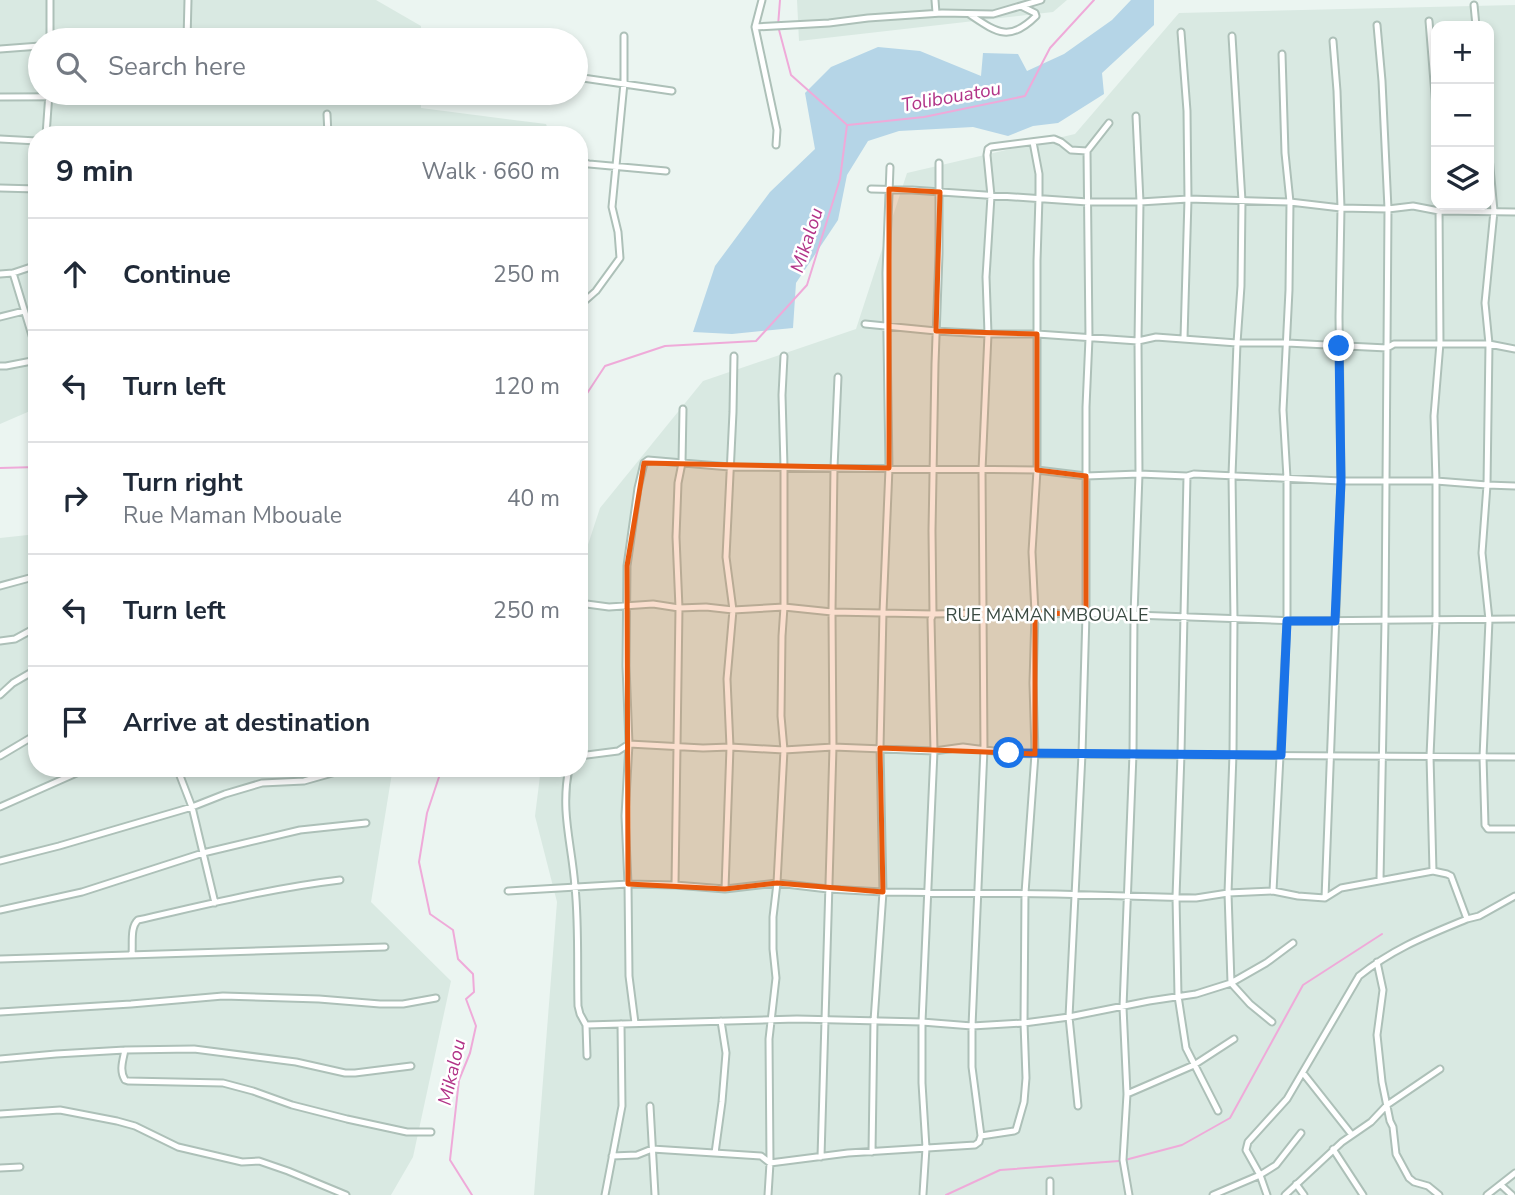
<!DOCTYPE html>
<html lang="en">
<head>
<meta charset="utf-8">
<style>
  :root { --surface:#fff; --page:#f2f2f3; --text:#1f2937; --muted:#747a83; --line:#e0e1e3 }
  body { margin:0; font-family:"Nunito Sans",sans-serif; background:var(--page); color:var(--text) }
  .controls { position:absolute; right:21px; top:21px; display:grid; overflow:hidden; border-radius:14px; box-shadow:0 4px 10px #0003 }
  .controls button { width:63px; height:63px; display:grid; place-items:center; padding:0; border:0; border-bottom:2px solid var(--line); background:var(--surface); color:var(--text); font:35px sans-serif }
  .stop { position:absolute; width:21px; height:21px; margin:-16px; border:5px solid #1a73e8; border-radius:50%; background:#fff }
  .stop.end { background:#1a73e8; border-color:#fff; box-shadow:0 2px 7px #0008 }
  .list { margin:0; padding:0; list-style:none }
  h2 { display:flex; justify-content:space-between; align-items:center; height:91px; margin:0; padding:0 28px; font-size:30px }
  h2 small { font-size:23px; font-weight:400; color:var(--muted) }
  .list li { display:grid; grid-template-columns:46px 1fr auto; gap:21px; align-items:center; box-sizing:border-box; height:112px; padding:0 28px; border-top:2px solid var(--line) }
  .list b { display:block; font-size:26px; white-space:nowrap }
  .list p { margin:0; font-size:23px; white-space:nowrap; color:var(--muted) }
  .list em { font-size:23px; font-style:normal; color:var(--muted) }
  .icon { flex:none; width:38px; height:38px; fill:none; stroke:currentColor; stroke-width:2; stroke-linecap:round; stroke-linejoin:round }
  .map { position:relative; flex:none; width:1515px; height:1195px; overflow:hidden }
  .search { position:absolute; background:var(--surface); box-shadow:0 4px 10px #0003; left:28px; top:28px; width:560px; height:77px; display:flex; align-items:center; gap:18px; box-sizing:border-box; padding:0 24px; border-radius:38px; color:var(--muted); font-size:26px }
  .panel { position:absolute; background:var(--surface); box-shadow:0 4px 10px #0003; left:28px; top:126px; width:560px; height:651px; border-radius:28px }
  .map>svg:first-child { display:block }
  .residential { fill:#d9e9e2; fill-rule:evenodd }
  .green { fill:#b5d5e7 }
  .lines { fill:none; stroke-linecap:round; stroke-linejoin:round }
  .stream { stroke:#efaad9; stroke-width:2 }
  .street-casing { stroke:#adc0b8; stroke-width:9 }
  .street { stroke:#fff; stroke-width:5 }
  .route { stroke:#1a73e8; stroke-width:9 }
  .marked { fill:#e8590c; fill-opacity:0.2; stroke:#e8590c; stroke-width:5; stroke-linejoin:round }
  .labels { text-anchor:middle; stroke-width:5; stroke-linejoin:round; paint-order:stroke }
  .street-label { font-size:18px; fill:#394941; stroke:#fff }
  .water-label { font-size:19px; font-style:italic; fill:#b23488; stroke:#fff }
</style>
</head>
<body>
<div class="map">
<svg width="1515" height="1195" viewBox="0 0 1515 1195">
  <rect width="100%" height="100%" fill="#ebf5f1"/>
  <path class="residential" d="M0 0H376L421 26V40H40V93H421V108L546 124 550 135H37V408L0 424Z
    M797 0H1067L1053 12 799 41Z
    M1515 5V1195H534L557 902 535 816 541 768H579V572L600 508 703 381 856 329 907 173 1075 134 1179 13ZM1436 26H1489V205H1436Z
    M37 534V768H390L392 773 371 902 451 981 413 1157 391 1195H0V538Z"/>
  <path class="green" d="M1131 0H1154V25L1102 73 1104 94 1058 123 1033 126 1008 136 973 127 899 131 868 141 847 175 838 220 796 283 793 328 732 334 693 332 715 266 770 192 815 149 805 93 831 67 878 47 920 51 981 76 983 53 1018 54 1027 71 1064 54 1112 20Z"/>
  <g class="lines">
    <path class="stream" d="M780 0 778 26 791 75 846 124
      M848 125 924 117 1025 96 1050 48 1094 0
      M579 402 582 401 605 366 665 346 756 341 807 285 840 179 847 125
      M0 468 37 467
      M442 768 427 813 419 862 430 914 453 930 458 959 473 974 474 992 466 999 476 1026 470 1053 459 1080 450 1160 472 1195
      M1125 1160 1182 1145 1230 1118 1303 985 1382 934
      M946 1195 1000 1170 1119 1161"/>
    <defs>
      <path id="street" d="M762 0 755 27 777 130 776 145
        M935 0 936 13
        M1474 5 1476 26
        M969 14C996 32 1009 43 1036 16L1035 13 1021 6
        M1429 21 1436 107
        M1377 25 1382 81 1388 209 1385 621 1380 880
        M755 27 829 23 868 18 942 13 993 14 1041 0
        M1181 32 1187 111 1188 199 1184 338
        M1232 36 1242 201 1241 286 1237 343 1232 475 1234 619 1233 754 1228 893 1231 983 1250 1004 1272 1022
        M50 40V0
        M187 40 188 0
        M0 49 40 46
        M576 77 672 91
        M0 97 261 96
        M327 114 328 135
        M46 135 49 93
        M0 139 37 141
        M1489 157 1494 211 1485 303 1489 344 1487 485 1482 553 1489 620 1483 757 1485 825 1488 829H1515
        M579 162 589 164 666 171
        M0 188 37 189
        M871 189 912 190 1088 202H1140L1188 199 1290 202 1341 208 1388 209 1413 206 1439 211 1515 212
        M1439 205 1440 343 1434 416 1436 481V621L1430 756 1433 871 1447 874 1451 876 1467 919 1479 916 1515 896
        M13 273 37 352
        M0 274 13 273 37 265
        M579 306 596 291 620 258 618 232 612 207 624 83V36
        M0 317 24 311
        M865 324 936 331 988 334H1037L1138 341 1156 337 1237 343H1287L1387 348 1394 344H1489L1515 349
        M0 366H6L37 360
        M1187 476 1181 754 1176 897 1178 996 1186 1048 1218 1111
        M579 569 583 553
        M0 586 37 576
        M579 603 609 607 653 604 679 608 706 607 733 610 784 607 832 612 933 614 984 613 1107 614 1296 621 1515 619
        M0 641 15 639 37 627
        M0 695 13 683 37 669
        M0 756 37 734
        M579 756 618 751 629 744 703 748 730 747 784 750 833 747 934 751 963 747 1009 753 1035 754 1515 757
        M177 768 192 807 215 903
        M569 768C560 812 572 844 575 887 579 926 577 967 578 1006L580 1014 586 1025 587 1056
        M0 807 88 768
        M0 861 59 846 192 807 225 794 262 783 304 781 350 768
        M675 885 679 608 676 537 678 483 682 463 683 409
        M725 889 730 747 727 679 733 610 726 557 733 412 734 356
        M508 891 628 884 675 885 725 889 777 883 828 889 883 892 1056 894 1196 898 1228 893 1273 891 1298 896 1325 898 1341 888 1433 871
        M1273 891 1287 621V478L1283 410 1289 290 1290 202 1285 153 1282 54
        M1325 898 1341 481 1339 317 1341 208 1337 91 1333 41
        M0 910 82 892 203 853 300 830 366 823
        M132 954C133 943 130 927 138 920 205 905 272 888 340 880
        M0 959 385 947
        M1377 962 1383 990 1377 1035 1382 1082 1390 1121 1393 1127 1396 1154 1409 1178 1414 1182 1428 1186 1439 1195
        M0 1012 131 1004 223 996 319 999 380 1004H403L436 998
        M635 1023 629 976 628 884 625 816 629 744 626 666 627 566 638 488 644 463 648 460 730 467 1037 470 1086 476 1139 474 1187 476 1194 474 1341 481H1436L1487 485 1515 486
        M586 1025 797 1019 922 1022 972 1026 1024 1023 1069 1017 1149 1001 1196 994 1231 983 1266 963 1293 943
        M125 1050C123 1060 119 1071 125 1080L128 1081 223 1083 253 1091 292 1105 347 1119 407 1132H431
        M0 1059 56 1054 125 1050 194 1049 296 1062 345 1073H355L411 1066
        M1303 1073 1352 1135
        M1127 1094 1194 1065 1234 1039
        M650 1106 655 1195
        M1078 1106 1069 1017 1082 754 1086 614V407L1089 338 1087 151 1109 123
        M0 1114 60 1110 117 1121 135 1126 178 1147 242 1162 259 1161 288 1171 346 1195
        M981 1136 1014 1131 1016 1130 1024 1102 1026 1078 1024 1023 1025 893 1035 754 1033 683 1035 613 1032 552 1037 470V261L1039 197V174L1033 142
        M1333 1149 1363 1195
        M872 1152 874 1021 883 892 880 748 883 612 889 468 886 273 890 167
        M715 1153 722 1102 726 1053 721 1021
        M612 1156 637 1155 652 1149 761 1156 770 1163 848 1153 975 1145 979 1142 981 1136 972 1067V1026L984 749 982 470 988 334 986 277 991 196 987 155 988 149 991 147 1054 139 1061 142 1071 150 1087 151
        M821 1157 833 747 832 612 834 468 838 377
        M0 1168 20 1167
        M1050 1181V1195
        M1296 1184 1304 1195
        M1501 1185 1512 1195
        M923 1194 926 1148 922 1083V1022L934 751 931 619 933 614 932 531 935 364 939 254V163
        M605 1195 622 1106 621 1024
        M768 1195 770 1163 769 1039 776 978 773 949V917L777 883 784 750 781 716 782 636 784 607V467L782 395 784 356
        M1129 1195 1123 1160 1127 1094 1123 1007 1133 754 1134 615 1139 474 1138 341 1140 202 1136 116
        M1213 1195 1260 1175 1276 1165 1301 1133
        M1267 1195 1260 1175 1246 1150 1248 1142 1287 1099 1359 976C1394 948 1426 936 1467 919
        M1285 1195 1342 1142 1371 1122 1387 1105 1440 1069
        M1487 1195 1515 1173"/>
    </defs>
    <use href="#street" class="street-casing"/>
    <use href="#street" class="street"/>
  </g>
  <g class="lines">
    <path class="route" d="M1009 753 1281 755 1287 621H1335L1341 481 1339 346"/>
  </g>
  <path class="marked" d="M889 189 940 192 936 331 1037 334V470L1086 476V614L1035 613V754L880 748 883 892 777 883 725 889 628 884 627 566 644 463 889 468Z"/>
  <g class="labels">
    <g class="street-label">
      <text x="1047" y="621">RUE MAMAN MBOUALE</text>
    </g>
    <g class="water-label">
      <text transform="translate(951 96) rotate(-10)" y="7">Tolibouatou</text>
      <text transform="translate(806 240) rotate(-72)" y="7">Mikalou</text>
      <text transform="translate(451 1072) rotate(-77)" y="7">Mikalou</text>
    </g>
  </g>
</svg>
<div class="controls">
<button>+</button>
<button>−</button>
<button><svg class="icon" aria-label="layers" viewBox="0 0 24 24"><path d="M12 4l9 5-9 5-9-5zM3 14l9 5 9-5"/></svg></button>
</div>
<div class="stop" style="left:1009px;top:753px"></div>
<div class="stop end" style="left:1339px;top:346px"></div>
<div class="search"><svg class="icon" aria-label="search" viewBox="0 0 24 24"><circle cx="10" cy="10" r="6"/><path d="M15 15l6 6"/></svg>Search here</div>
<section class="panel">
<h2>9 min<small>Walk · 660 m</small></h2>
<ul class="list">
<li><svg class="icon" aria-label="ahead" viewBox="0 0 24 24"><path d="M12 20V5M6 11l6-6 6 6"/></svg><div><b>Continue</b></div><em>250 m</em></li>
<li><svg class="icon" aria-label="left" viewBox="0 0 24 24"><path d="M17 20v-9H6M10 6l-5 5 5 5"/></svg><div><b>Turn left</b></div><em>120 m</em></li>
<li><svg class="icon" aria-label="right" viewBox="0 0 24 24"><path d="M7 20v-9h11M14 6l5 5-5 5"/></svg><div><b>Turn right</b><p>Rue Maman Mbouale</p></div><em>40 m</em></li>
<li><svg class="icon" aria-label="left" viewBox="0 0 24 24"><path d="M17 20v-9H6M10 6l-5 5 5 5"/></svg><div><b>Turn left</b></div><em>250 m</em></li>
<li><svg class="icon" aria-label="arrive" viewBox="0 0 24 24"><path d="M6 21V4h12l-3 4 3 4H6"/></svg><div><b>Arrive at destination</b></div></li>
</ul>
</section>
</div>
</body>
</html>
